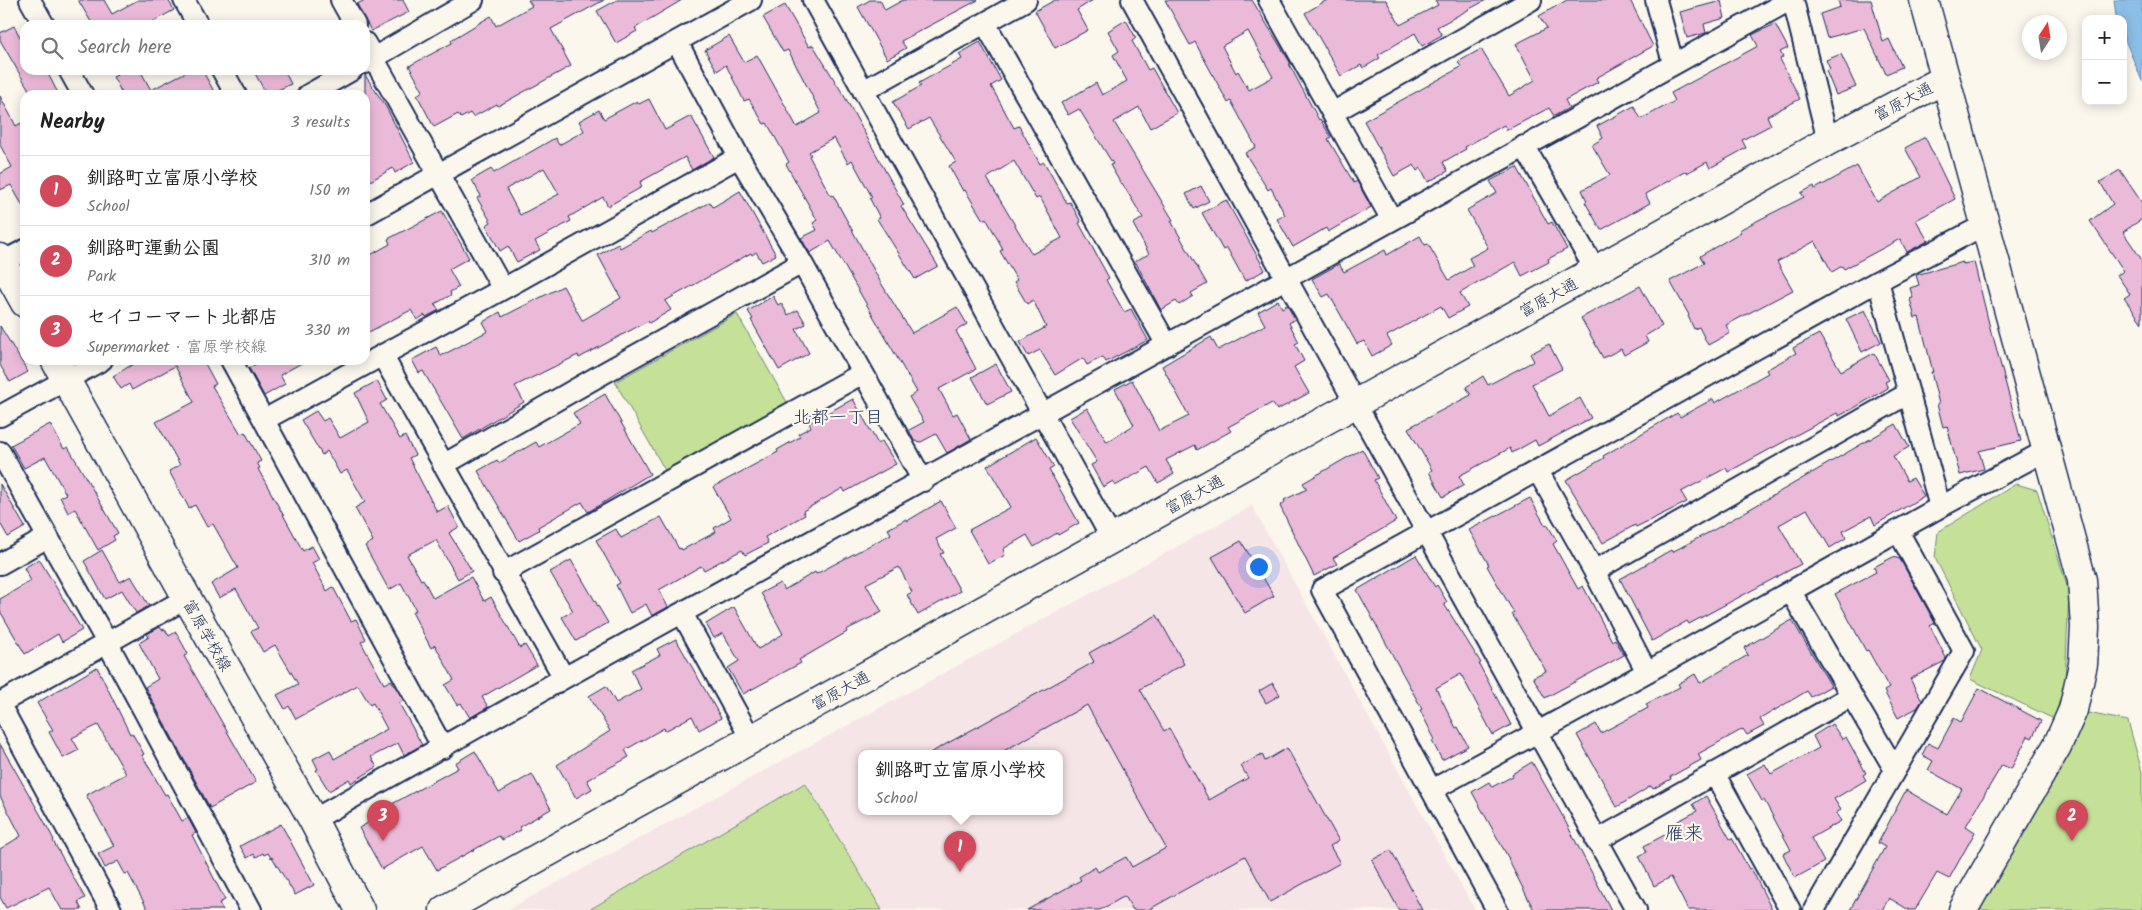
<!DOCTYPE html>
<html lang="en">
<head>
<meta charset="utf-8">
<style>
  :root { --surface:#fff; --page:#f6f6f6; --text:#222; --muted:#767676; --line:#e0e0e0; --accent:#d1495b }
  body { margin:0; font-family:Kalam,"Klee One",sans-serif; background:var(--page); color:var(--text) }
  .controls { position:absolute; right:15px; top:15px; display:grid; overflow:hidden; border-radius:10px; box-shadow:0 2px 12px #0003 }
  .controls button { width:45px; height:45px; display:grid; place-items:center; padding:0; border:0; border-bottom:1px solid var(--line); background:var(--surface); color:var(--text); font:25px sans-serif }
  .compass { position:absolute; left:2022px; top:15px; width:45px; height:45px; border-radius:50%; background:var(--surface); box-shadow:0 2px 12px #0003; rotate:12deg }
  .you { position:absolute; left:1258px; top:566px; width:18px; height:18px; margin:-12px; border:4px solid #fff; border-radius:50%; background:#1a73e8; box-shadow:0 0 0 8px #1a73e833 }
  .badge { display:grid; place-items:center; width:32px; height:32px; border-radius:50%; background:var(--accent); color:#fff; font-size:16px; font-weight:700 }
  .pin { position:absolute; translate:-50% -41px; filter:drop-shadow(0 1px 2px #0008) }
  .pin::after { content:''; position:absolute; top:26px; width:18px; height:15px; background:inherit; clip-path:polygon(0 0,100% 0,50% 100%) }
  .popup { position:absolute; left:858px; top:750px; width:205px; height:65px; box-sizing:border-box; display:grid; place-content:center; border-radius:10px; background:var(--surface); filter:drop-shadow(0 1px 4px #0005); font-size:16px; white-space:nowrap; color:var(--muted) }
  .popup b { font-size:19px; color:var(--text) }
  .popup::after { content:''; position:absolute; left:50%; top:100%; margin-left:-10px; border:10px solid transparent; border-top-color:var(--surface) }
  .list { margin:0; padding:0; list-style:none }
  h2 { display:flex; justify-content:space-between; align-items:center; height:65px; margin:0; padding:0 20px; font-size:21px }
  h2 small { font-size:16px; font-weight:400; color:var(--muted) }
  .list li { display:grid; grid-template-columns:32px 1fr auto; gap:15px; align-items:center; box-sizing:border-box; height:70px; padding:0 20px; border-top:1px solid var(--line) }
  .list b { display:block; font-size:19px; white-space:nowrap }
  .list p { margin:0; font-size:16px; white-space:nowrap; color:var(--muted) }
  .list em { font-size:16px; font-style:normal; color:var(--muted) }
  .icon { flex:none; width:28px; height:28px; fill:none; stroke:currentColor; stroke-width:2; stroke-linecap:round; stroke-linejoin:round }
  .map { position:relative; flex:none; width:2142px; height:910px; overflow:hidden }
  .search { position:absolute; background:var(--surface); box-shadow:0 2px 12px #0003; left:20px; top:20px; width:350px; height:55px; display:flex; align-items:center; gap:12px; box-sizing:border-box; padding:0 18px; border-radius:15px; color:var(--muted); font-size:19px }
  .panel { position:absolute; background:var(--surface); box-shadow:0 2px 12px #0003; left:20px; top:90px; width:350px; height:275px; border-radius:15px }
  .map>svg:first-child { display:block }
  .built { fill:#f6e5e6; fill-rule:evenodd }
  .green { fill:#c5e198; stroke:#70887b }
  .water { fill:#8bbfe8; stroke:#5e85b1 }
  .building { fill:#ecbad9; stroke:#1b2f5e; fill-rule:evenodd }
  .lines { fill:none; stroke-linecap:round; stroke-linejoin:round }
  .street-casing { stroke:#1b2f5e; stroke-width:24 }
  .secondary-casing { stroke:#1b2f5e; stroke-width:31 }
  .street { stroke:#fbf7ec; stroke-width:20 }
  .secondary { stroke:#fbf7ec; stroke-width:28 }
  .labels { text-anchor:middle; stroke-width:4.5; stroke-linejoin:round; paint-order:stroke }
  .street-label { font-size:16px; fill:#1b2f5e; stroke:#fbf7ec }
  .neighbourhood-label { font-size:18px; fill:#1b2f5e; stroke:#fbf7ec }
  .quarter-label { font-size:19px; fill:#1b2f5e; stroke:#fbf7ec }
</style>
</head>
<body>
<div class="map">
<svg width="2142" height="910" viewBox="0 0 2142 910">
  <rect width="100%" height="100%" fill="#fbf7ec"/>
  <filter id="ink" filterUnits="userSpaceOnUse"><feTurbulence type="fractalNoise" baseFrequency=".02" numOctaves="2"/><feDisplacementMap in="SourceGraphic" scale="10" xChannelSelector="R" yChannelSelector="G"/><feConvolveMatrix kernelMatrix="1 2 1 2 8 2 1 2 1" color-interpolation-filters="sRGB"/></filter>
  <g filter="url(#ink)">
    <path class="built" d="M1252 506 1475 910H507ZM861 753H1059V811H861Z"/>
    <path class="green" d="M737 314 788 404 666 472 615 382Z
      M2016 484 2037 490 2069 592 2065 683 2054 719 1970 679 1982 650 1935 558 1938 532Z
      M2073 710 2128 721 2142 772V910H1963Z
      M805 783 882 910H589Z"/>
    <path class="water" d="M2114 0H2142V81L2123 35V19H2117L2116 17Z"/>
    <path class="building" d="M78 0H104L112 14 138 0H168L174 10 147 25H93Z
      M365 0H403L409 12 371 31 357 4Z
      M528 0H604L551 29 571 66 498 106 497 104 473 117 470 113 461 118 458 114 434 127 417 95 423 91 409 66 452 43 451 40 491 16 496 26 532 6Z
      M617 0H682L635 28 637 31 616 43 597 11Z
      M870 0H880L885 10 903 0H978L901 41 906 48 887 59 858 7Z
      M1055 0H1093L1077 10 1088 30 1055 48 1035 11Z
      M1165 0H1252L1291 64H1289L1319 120 1320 119 1331 137 1328 139 1354 183 1357 181 1371 207 1328 232 1326 228 1293 247 1277 219 1285 215 1271 188 1268 190 1245 153 1256 147 1231 101 1228 103 1195 42 1190 45ZM1248 31 1273 77 1249 90 1238 71 1236 73 1222 46Z
      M1327 0H1386L1400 25 1438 5 1435 0H1486L1437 27 1442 35 1422 46 1415 33 1378 55 1380 58 1363 68 1361 65 1341 76 1305 13Z
      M1567 0H1630L1653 46 1596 78 1598 82 1565 100 1569 108 1554 116 1549 108 1507 130 1504 125 1465 147 1466 149 1443 162 1448 171 1428 182 1421 168 1417 171 1414 165 1394 176 1364 121 1461 67 1458 62 1481 49 1509 96 1535 80 1516 44 1547 28 1539 16Z
      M1838 0H1871L1883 42 1889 39 1902 67 1886 74 1864 28 1827 38 1820 14 1840 7Z
      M1721 1 1725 18 1704 24 1706 33 1687 38 1680 12Z
      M785 5 809 47 813 45 846 99 904 205 901 206 938 266 915 279 877 219 880 218 870 199 872 197 852 160 848 163 834 138 809 152 811 155 809 156 831 196 833 195 881 283 912 333 957 307 967 324 956 331 976 369 939 389 953 415 957 413 971 439 947 453 936 434 921 442 914 441 909 430 924 422 909 397 917 392 830 241 810 253 805 245 801 238 817 230 813 223 817 220 786 164 789 162 767 123 764 124 749 99 744 101 726 65 717 71 705 50 729 36 744 62 757 55 797 127 821 113 788 50 783 52 763 17Z
      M1126 20 1136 38 1132 41 1148 70 1152 68 1177 113 1150 128 1139 107 1114 122 1173 220 1171 221 1207 284 1191 293 1193 296 1179 305 1176 301 1161 310 1135 261 1149 254 1133 224 1143 218 1122 183 1121 184 1110 165 1113 164 1079 109 1068 115 1061 103 1096 83 1102 95 1127 81 1113 55 1119 51 1108 31Z
      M1775 24 1788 48 1780 52 1783 57 1780 59 1800 99 1767 116 1771 125 1742 140 1746 148 1710 168 1707 162 1687 173 1686 171 1645 194 1650 203 1601 230 1585 202 1587 201 1582 190 1610 175 1592 145 1603 138 1597 126 1634 106 1641 119 1675 101 1671 93 1758 46 1752 35Z
      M14 26 25 46V70H46L59 95H32L0 40V33Z
      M980 42 1001 80 991 86 1014 128 1019 126 1040 164 1044 162 1067 203 1070 202 1081 222 1079 223 1109 278 1106 280 1124 312 1131 309 1148 340 1106 362 1103 357 1087 365 1083 358 1055 375 1040 350 1028 356 1020 342 1046 327 1033 300 1027 304 1014 282 1017 280 1000 251 1003 249 986 218 983 220 965 190 963 191 949 166 956 162 929 118 909 129 893 102 921 86 919 83 962 59 959 54ZM1014 161 1036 199 1040 197 1062 238 1032 254 987 178Z
      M1841 54 1856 87 1836 95 1826 71 1830 69 1826 60Z
      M115 70H140L151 90 190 70H202L216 95H123L113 77 117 75Z
      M253 70H284L291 84 267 95Z
      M365 75 386 107 414 162 395 173 393 168 365 184Z
      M0 96 16 126 21 123 25 131V210L11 185 0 190V174L12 167 0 145Z
      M649 99 665 130 691 116 714 157 692 170 685 157 640 182 642 187 608 206 603 197 569 217 571 221 535 241 540 250 517 262 508 246 500 251 486 225 491 222 477 198 481 196 472 180 491 169 494 173 555 138 559 145 584 131 579 121 599 110 604 119 637 101 639 104ZM544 168 559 194 520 215 506 189Z
      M1925 137 1955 199 1916 220 1928 241 1907 252 1900 239 1844 269 1842 266 1832 272 1815 241 1777 262 1793 290 1726 325 1730 333 1708 345 1699 327 1694 329 1688 316 1689 315 1670 281 1704 263 1700 256 1741 232 1739 230 1804 197 1801 193 1814 186 1815 189 1857 166 1877 202 1921 177 1905 148Z
      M1517 167 1548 224 1552 222 1567 249 1548 259 1549 262 1522 276 1515 262 1460 293 1468 307 1448 318 1441 306 1387 336 1392 345 1372 356 1364 341 1357 344 1329 294 1323 297 1312 279 1339 264 1344 272 1385 250 1387 255 1420 236 1425 245 1428 244 1449 280 1473 266 1469 258 1488 248 1467 210 1497 193 1490 181Z
      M2120 170 2142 203V219L2123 232 2142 260V323L2124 298 2130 294 2117 275 2124 271 2090 221 2113 204 2100 182Z
      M1201 186 1209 201 1194 209 1186 194Z
      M740 191 776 255 762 262 756 252 752 255 751 253 665 301 671 310 649 323 648 321 579 358 578 355 515 386 524 402 463 439 423 371 419 373 412 360 436 347 441 356 488 331 483 322 500 312 502 317 563 286 582 320H583L621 298 598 255 618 244 620 248 651 231 652 233 710 202 713 207Z
      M1226 200 1265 270 1245 281 1227 248 1223 250 1202 213Z
      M442 211 469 258 449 269 459 287 450 292 451 295 435 304 439 310 426 317 425 315 417 320 411 310 365 334V258L390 244 388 239Z
      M1963 262V264L1974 262 1992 336H1993L2021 441 1979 451 1984 469 1960 475 1947 426 1943 427 1937 404H1939L1931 372H1933L1919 317 1915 318 1910 299 1913 298 1910 288 1919 285 1916 275Z
      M1640 286 1662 326 1645 336 1648 342 1624 355 1621 349 1603 358 1581 318Z
      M773 296 778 305 781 303 788 315 798 310 806 324 796 329 809 353 779 370 751 320 753 319 748 311Z
      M1278 300 1282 308 1287 305 1295 319 1289 323 1299 342 1295 344 1304 361 1294 367 1309 393 1277 410 1272 403 1228 427 1231 431 1197 450 1195 445 1166 460 1174 474 1158 483 1149 467 1115 486 1113 481 1103 487 1091 465 1097 462 1070 418 1087 408 1107 442 1134 425 1115 389 1132 380 1159 431 1189 416 1162 366 1211 337 1218 350 1265 325 1258 312Z
      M1865 310 1881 342 1862 352 1846 319Z
      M0 326 28 372 10 382 0 365Z
      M1819 334 1841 371 1874 353 1889 380 1885 382 1888 388 1854 408 1839 416 1837 413 1728 472 1726 468 1681 492 1687 502 1636 527 1635 525 1603 543 1566 480 1604 458 1603 456 1677 413 1680 417 1713 399 1715 403 1768 373 1766 370 1796 353 1793 348Z
      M1549 344 1562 369 1532 384 1549 416 1580 398 1591 418 1538 446 1535 440 1512 453 1510 448 1459 476 1464 485 1443 497 1429 472 1432 470 1408 428 1471 395 1466 387 1483 376 1488 385 1534 361 1530 354Z
      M140 360H203L216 384 212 386 241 434 245 432 261 461 257 463 260 468 258 469 303 551 312 546 319 559 312 563 327 591 333 587 351 621 356 619 366 639 361 642 384 684 391 680 404 701 399 703 422 745 404 755 398 743 371 757 377 767 351 783 349 779 329 791 316 770 318 769 313 759 330 750 334 759 387 729 373 703 370 705 358 685 296 719 289 706 285 709 277 695 298 684 275 645 263 652 251 631 258 628 236 589 219 598 211 584 238 568 213 524 207 527 195 505 189 508 169 471 180 465 156 422 194 402 175 366 132 390 129 384 121 389 113 376Z
      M263 360H307L280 375 285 384 264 396 249 368Z
      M996 364 1011 392 987 404 972 377Z
      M377 381 387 400 380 404 400 439 405 436 415 455 409 458 437 512 448 506 459 527 449 533 472 571 458 579 436 540 407 555 421 580 423 579 433 598 471 577 484 601 491 597 520 648 525 645 537 665 482 697 488 707 470 718 461 703 457 705 445 685 454 680 435 645 431 648 412 612 416 610 401 583 389 590 365 546 373 541 355 508 365 502 347 470 340 474 327 451 322 455 301 420 316 411 323 421 328 418 340 438 369 422 355 393Z
      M605 394 650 474 588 512 582 502 538 527 539 530 519 541 478 471 497 460 499 463 536 442 539 447 580 424 573 413Z
      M853 399 878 444 882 441 896 464 845 492 843 488 803 511 805 515 765 537 768 543 745 555 742 550 704 570 701 566 659 590 668 607 652 616 646 604 630 613 616 585 620 583 596 540 616 529 621 538 661 517 679 549 681 548 682 550 716 532 714 528 731 518 713 487 778 452 777 450 800 437 798 434 811 427 809 423Z
      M50 424 64 449 68 447 118 533 113 536 115 540 98 550 75 509 68 513 60 497 66 494 45 457 24 468 11 445Z
      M1896 424 1909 447 1893 456 1907 481 1913 478 1924 496 1875 525 1871 516 1843 531 1846 538 1830 548 1807 509 1779 525 1801 564 1689 624 1687 621 1652 641 1620 579 1671 550 1672 552 1719 527Z
      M1036 437 1054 467 1049 470 1079 523 1058 535 1057 533 1034 547 1027 535 1003 549 1005 555 988 564 969 530 1011 507 987 466Z
      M1362 449 1378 478 1374 480 1396 521 1333 558 1337 564 1314 576 1280 506 1285 502 1284 500 1307 489 1303 483Z
      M0 484 25 527 8 537 0 523Z
      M1530 498 1545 525 1547 524 1557 541 1553 544 1578 589 1583 586 1612 641 1615 639 1624 655 1545 698 1533 677 1546 671 1512 614 1514 613 1487 566 1489 565 1469 530Z
      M941 501 956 528 936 539 944 553 940 554 960 591 918 615 907 595 912 592 899 567 866 584 882 612 846 630 847 632 799 660 801 663 743 694 728 668 739 661 723 633 714 638 706 624 734 607 758 649 783 634 761 593 780 583 784 590 815 572 816 574 891 534 888 529 906 519 907 521Z
      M1241 541 1274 596 1245 613 1212 557Z
      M102 550 120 582 131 576 149 606 136 613 122 590 105 599 84 561Z
      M1416 555 1435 587 1437 585 1447 602 1444 604 1481 663 1479 664 1511 725 1493 735 1461 674 1436 688 1456 728 1458 727 1468 746 1442 760 1432 741 1435 740 1420 710 1422 709 1357 590Z
      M1893 557 1900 559 1935 623 1930 626 1946 658 1945 661 1910 679 1922 701 1917 708 1898 718 1884 691 1889 688 1868 650 1866 651 1835 594 1876 572 1874 567Z
      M39 559 82 630 62 642 58 634 25 654 0 611V599L31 581 24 568Z
      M571 560 608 623 576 641 562 617 573 611 550 572Z
      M1157 615 1184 664 1140 689 1164 731 1169 728 1209 800 1248 778 1241 766 1262 754 1265 761 1287 748 1339 841 1330 846 1340 863 1270 902 1245 856 1148 910H1133L1125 896 1100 910H1027L1081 880 1079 877 1095 867 1098 872 1126 857 1132 867 1166 848 1087 705 1000 753H930L1094 662 1089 653Z
      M1792 620 1831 686 1811 697 1807 691 1760 719 1764 726 1747 735 1743 729 1698 754 1701 760 1670 777 1671 779 1653 789 1651 786 1617 807 1577 735 1596 724 1601 733 1648 708 1646 704 1680 687 1678 684 1695 674 1700 683 1748 655 1744 648Z
      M160 627 162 630 165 629 169 636 176 632 188 654 184 656 256 782 210 808 145 687 158 679 139 643 149 637 147 634Z
      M676 639 721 718 699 730 692 716 665 731 664 728 625 750 629 757 587 780 592 789 576 798 557 765 610 731 589 696 606 686 616 703 641 689 631 670 660 655 657 649Z
      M97 667 130 734 132 733 144 754 142 755 165 795 167 794 182 821 188 818 196 833 192 835 225 900 219 903 223 910H148L128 873 125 874 118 861 105 868 98 854 114 846 86 795 126 774 98 725 72 738 79 750 63 758 49 732 53 730 37 703Z
      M1273 683 1280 695 1266 703 1259 691Z
      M1979 688 2041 721 2032 738 2028 736 2011 769 2002 765 1966 826 1975 832 1949 879 1937 873 1915 910H1909L1889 898 1882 910H1850L1885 847 1878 843 1906 790 1947 814 1962 789 1928 770 1933 761 1922 755 1928 743 1938 748 1954 718 1961 722Z
      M1832 724 1842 739 1846 737 1866 773 1863 775 1866 780 1834 799 1841 810 1836 813 1841 821 1811 838 1824 862 1795 878 1783 854 1791 850 1764 800 1762 801 1747 774 1765 764 1771 774 1819 748 1813 736Z
      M0 744 43 819 54 840 53 841 85 898 78 902 82 910H62L49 887 6 908 0 897V849L21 836 0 796Z
      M475 751 499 793 532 774 551 809 519 827 521 830 502 840 499 836 437 870 423 846 382 869 359 828 394 808 392 804 458 768 455 763Z
      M1532 762 1562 815 1611 910H1534L1508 859H1509L1472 792 1489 782 1492 787 1513 776 1512 774Z
      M1706 796 1730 839 1732 838 1749 869 1751 868 1772 910H1688L1671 877 1654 886 1639 856 1647 852 1644 846 1672 831 1669 826 1697 811 1693 804Z
      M281 824 314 885 295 895 272 857 271 858 268 853 264 855 263 853 256 857 254 854 247 858 240 846Z
      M1391 850 1422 910H1399L1372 860Z"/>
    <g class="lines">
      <defs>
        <path id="street" d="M30 0 44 25
          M184 0 198 25
          M341 0 355 25
          M813 0 1112 539
          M1132 0 1636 910
          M1269 0 1392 220
          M1656 0 1673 63
          M1793 0 1828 141
          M985 23 1167 345
          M677 42 739 157 802 263 923 481
          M365 43 503 289
          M365 63 473 0
          M69 70 83 95
          M222 70 236 95
          M863 91 1026 0
          M308 95 352 70
          M1334 112 1531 0
          M1524 146 1596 271
          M365 215 751 0
          M2 262 25 250
          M1878 281 1940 507
          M382 355 564 678
          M231 360 443 748
          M0 416 102 360
          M264 420 503 289 739 157
          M0 452 108 644 251 910
          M443 465 604 373 802 263
          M1538 471 1594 571 1647 672
          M0 564 48 537
          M1594 571 1909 393
          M503 573 863 373
          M1791 592 1895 770
          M682 613 751 739
          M0 703 187 598
          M0 705 111 910
          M1714 773 1790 910
          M1432 790 1647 672 1940 507 2047 450
          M313 820 564 678 1790 0
          M1596 841 1851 696
          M1497 910 1322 590 1878 281 1986 224
          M1814 910 1964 651 1898 531"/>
        <path id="secondary" d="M1924 0 2082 580 2085 627 2083 664 2073 710 2057 746 1963 910
          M0 258 25 303
          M55 360 187 598 313 820 360 910
          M444 910 1828 141 1945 79"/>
      </defs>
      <use href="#street" class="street-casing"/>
      <use href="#secondary" class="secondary-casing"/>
      <use href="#street" class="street"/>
      <use href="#secondary" class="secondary"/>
    </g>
  </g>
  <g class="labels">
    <g class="street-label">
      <text transform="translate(1903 101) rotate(-28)" y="6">富原大通</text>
      <text transform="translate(1548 297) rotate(-29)" y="6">富原大通</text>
      <text transform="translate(1194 494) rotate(-29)" y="6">富原大通</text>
      <text transform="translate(208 635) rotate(60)" y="6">富原学校線</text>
      <text transform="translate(840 690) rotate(-29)" y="6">富原大通</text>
    </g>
    <g class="neighbourhood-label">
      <text x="838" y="423">北都一丁目</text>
    </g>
    <g class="quarter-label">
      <text x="1684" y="839">雁来</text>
    </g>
  </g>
</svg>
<div class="controls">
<button>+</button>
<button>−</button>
</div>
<svg class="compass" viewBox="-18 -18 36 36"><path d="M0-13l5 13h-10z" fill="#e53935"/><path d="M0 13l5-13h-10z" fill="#767676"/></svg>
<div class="you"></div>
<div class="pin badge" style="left:960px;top:872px">1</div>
<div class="popup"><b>釧路町立富原小学校</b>School</div>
<div class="pin badge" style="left:2072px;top:841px">2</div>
<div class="pin badge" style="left:383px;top:841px">3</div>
<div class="search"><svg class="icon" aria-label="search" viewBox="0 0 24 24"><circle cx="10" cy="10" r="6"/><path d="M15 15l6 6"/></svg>Search here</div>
<section class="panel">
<h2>Nearby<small>3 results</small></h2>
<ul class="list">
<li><span class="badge">1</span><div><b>釧路町立富原小学校</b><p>School</p></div><em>150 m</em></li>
<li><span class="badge">2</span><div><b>釧路町運動公園</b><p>Park</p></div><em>310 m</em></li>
<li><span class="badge">3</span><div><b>セイコーマート北都店</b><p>Supermarket · 富原学校線</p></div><em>330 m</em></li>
</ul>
</section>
</div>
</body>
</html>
